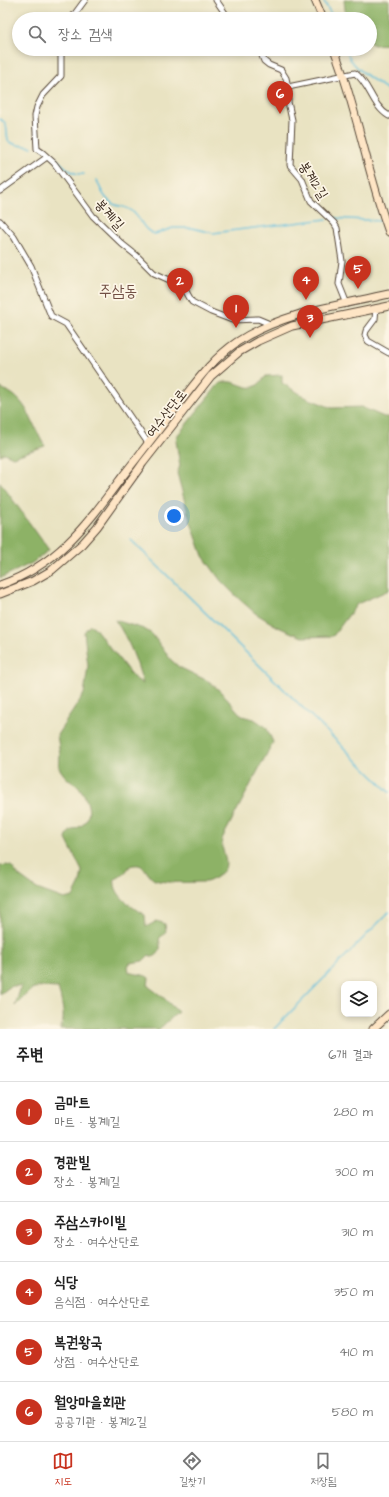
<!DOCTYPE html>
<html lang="ko">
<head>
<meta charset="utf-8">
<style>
  :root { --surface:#fff; --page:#f6f6f6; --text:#222; --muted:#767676; --line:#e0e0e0; --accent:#c8321e }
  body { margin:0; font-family:"Architects Daughter","Poor Story",sans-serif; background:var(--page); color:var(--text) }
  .controls { position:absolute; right:12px; bottom:12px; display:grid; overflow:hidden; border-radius:8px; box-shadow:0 2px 6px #0003 }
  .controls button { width:36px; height:36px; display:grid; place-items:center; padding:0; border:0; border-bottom:1px solid var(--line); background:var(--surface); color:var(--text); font:20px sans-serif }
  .you { position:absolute; left:174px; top:516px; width:14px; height:14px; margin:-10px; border:3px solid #fff; border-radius:50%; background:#1a73e8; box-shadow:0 0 0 6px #1a73e833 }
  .badge { display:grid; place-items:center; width:26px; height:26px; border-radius:50%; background:var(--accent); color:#fff; font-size:13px; font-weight:700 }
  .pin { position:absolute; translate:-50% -33px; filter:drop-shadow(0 1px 2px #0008) }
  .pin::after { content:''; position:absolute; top:21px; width:14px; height:12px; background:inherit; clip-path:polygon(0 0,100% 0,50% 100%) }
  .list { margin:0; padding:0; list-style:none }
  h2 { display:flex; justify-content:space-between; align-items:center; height:52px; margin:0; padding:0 16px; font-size:17px }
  h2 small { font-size:13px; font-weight:400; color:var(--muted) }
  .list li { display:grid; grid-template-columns:26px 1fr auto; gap:12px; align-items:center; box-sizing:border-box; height:60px; padding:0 16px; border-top:1px solid var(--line) }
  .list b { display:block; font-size:15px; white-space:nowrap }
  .list p { margin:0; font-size:13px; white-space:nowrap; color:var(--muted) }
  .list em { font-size:13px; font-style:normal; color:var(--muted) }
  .icon { flex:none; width:22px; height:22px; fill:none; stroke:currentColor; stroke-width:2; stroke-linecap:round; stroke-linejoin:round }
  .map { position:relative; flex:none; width:389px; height:1029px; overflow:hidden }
  .search { position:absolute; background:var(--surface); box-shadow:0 2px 6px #0003; left:12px; right:12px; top:12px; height:44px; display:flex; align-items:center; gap:10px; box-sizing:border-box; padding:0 14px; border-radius:22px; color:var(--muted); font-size:15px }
  .sheet { height:412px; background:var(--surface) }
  nav { display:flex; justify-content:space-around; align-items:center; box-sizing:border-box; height:56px; border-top:1px solid var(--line); background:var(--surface); font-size:11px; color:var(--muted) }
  nav a { display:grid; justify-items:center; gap:2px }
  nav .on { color:var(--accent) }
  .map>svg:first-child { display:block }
  .forest { fill:#8db266; stroke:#646e42 }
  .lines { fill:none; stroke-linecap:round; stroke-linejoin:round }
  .stream { stroke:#5dbddb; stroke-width:1.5 }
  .street-casing { stroke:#554637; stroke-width:7 }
  .secondary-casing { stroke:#554637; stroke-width:9 }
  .street { stroke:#fff; stroke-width:5 }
  .secondary { stroke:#fee5c5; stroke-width:7 }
  .labels { text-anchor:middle; stroke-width:3.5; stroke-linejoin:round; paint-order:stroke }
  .street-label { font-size:14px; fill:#3b2a1e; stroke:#fcf5e5 }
  .quarter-label { font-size:16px; fill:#725045; stroke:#fcf5e5 }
</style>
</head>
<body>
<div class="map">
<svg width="389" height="1029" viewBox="0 0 389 1029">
  <rect width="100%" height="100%" fill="#fcf5e5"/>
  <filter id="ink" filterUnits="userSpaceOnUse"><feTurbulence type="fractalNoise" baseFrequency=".025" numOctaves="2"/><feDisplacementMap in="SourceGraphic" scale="8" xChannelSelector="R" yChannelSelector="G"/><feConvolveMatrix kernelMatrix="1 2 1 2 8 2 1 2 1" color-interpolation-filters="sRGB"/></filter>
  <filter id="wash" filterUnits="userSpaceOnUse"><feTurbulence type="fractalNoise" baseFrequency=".012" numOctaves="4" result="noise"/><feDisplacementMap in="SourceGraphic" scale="16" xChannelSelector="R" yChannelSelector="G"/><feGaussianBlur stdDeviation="0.9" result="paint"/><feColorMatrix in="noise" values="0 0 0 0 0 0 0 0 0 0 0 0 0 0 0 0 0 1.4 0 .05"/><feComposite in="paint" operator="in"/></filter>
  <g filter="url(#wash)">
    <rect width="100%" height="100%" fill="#e9e3c2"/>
    <path class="forest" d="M344 0H389V44L374 45 370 43V19H346Z
      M282 375V383L307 398 332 408 361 407 384 417H389V590L357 604 333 636 302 637 278 627 255 613 237 597 221 581 203 556 189 517 177 473 180 466 176 441 177 436 218 385C233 375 244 392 256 386 260 384 263 379 266 376Z
      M0 388C29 398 30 423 45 446L13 457 4 453 0 455Z
      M0 482 49 550 32 563 0 578Z
      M115 620 144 629 152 634 171 660 179 667 210 682 220 691 242 716 254 719 266 727 273 742 222 839C220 852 233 865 220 874 215 878 211 881 206 882 195 882 161 884 153 879 146 874 145 863 134 865 128 865 128 871 123 874 121 876 118 878 115 879 112 895 133 908 145 915L146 927 157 921 165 924 166 931 159 939C161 947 161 954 153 957L149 955 143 961 130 963 128 966 129 972C135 975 143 973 149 978L148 986 164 998 178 1012 159 1029H60C67 1018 61 1000 58 988L41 987 32 989 15 1006 21 986H11L0 994V866L6 865 11 866 19 876 37 889 64 899 73 897 80 883 82 871 66 839C68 829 74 830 81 826 95 816 87 798 79 787 76 784 72 783 69 780 65 777 62 772 59 768L60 754 57 735 84 694 88 666 84 632 90 625 94 627 133 677 143 684C137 661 129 640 115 620Z"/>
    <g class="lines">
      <path class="stream" d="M323 0 334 19
        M345 49C352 69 373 79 389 91
        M0 119C10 124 5 134 9 142L17 145 32 147
        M54 157C63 164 71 176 84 174
        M97 180C100 189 106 202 116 205 122 207 129 207 133 212 141 219 144 232 155 234L173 228H192L213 233 327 219
        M332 218 382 221
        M131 540 389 792
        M274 1029 389 912"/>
    </g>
  </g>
  <g filter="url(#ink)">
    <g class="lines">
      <defs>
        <path id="street" d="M216 0 229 19
          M71 19 85 0
          M61 49V76L43 95 37 107 35 116 37 149 43 153 54 163 93 216 122 244 137 256 154 273 183 286 192 302 211 312 232 320 258 319 270 324
          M258 49 261 53 264 61 269 65 281 70 286 78 288 87V102L292 120 290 165 302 179 311 201 334 223 337 228 342 261 339 284 347 304
          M288 87 355 73C370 84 372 106 389 116
          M0 191 47 157
          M0 221 14 237 31 266 51 316 66 324 148 443
          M376 308 375 319 366 331 365 335 368 341 389 353"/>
        <path id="secondary" d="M315 0 323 19
          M334 49C357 109 367 172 389 232
          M0 585C58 565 87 524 122 477 141 453 159 429 178 405 197 381 211 360 237 342 283 312 337 306 389 294
          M0 594 33 581 52 570 82 544 97 527 143 463 211 376 239 352 258 341 292 326 389 306
          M373 1029 389 1014"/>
      </defs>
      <use href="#street" class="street-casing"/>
      <use href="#secondary" class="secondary-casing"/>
      <use href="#street" class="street"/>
      <use href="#secondary" class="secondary"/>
    </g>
  </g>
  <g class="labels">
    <g class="street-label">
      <text transform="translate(314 180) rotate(58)" y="5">봉계2길</text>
      <text transform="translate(110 214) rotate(48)" y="5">봉계1길</text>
      <text transform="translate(166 413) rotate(-52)" y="5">여수산단로</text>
    </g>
    <g class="quarter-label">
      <text x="118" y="296">주삼동</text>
    </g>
  </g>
</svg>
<div class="controls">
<button><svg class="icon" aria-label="layers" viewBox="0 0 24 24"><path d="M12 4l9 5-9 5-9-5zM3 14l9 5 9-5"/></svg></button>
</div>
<div class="you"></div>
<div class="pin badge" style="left:236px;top:328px">1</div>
<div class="pin badge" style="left:180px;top:301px">2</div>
<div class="pin badge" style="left:310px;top:338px">3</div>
<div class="pin badge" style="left:306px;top:300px">4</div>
<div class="pin badge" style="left:358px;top:289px">5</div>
<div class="pin badge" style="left:280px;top:114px">6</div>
<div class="search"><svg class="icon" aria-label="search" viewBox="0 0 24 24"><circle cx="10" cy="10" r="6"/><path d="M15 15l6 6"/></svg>장소 검색</div>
</div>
<section class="sheet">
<h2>주변<small>6개 결과</small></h2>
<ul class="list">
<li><span class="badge">1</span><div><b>금마트</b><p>마트 · 봉계1길</p></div><em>280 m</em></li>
<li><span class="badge">2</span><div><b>경관빌</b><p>장소 · 봉계1길</p></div><em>300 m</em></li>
<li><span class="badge">3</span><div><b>주삼스카이빌</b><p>장소 · 여수산단로</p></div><em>310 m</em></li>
<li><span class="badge">4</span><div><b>식당</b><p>음식점 · 여수산단로</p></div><em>350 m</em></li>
<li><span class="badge">5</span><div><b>복권왕국</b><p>상점 · 여수산단로</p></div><em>410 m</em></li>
<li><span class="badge">6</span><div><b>월앙마을회관</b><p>공공기관 · 봉계2길</p></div><em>580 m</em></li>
</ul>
</section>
<nav>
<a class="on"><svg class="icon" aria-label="map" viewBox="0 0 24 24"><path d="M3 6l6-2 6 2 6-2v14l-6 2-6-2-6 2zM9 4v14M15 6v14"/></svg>지도</a>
<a><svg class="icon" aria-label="directions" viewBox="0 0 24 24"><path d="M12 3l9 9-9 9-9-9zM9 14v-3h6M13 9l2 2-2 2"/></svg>길찾기</a>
<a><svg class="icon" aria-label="saved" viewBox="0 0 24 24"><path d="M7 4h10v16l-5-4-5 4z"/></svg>저장됨</a>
</nav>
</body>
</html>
